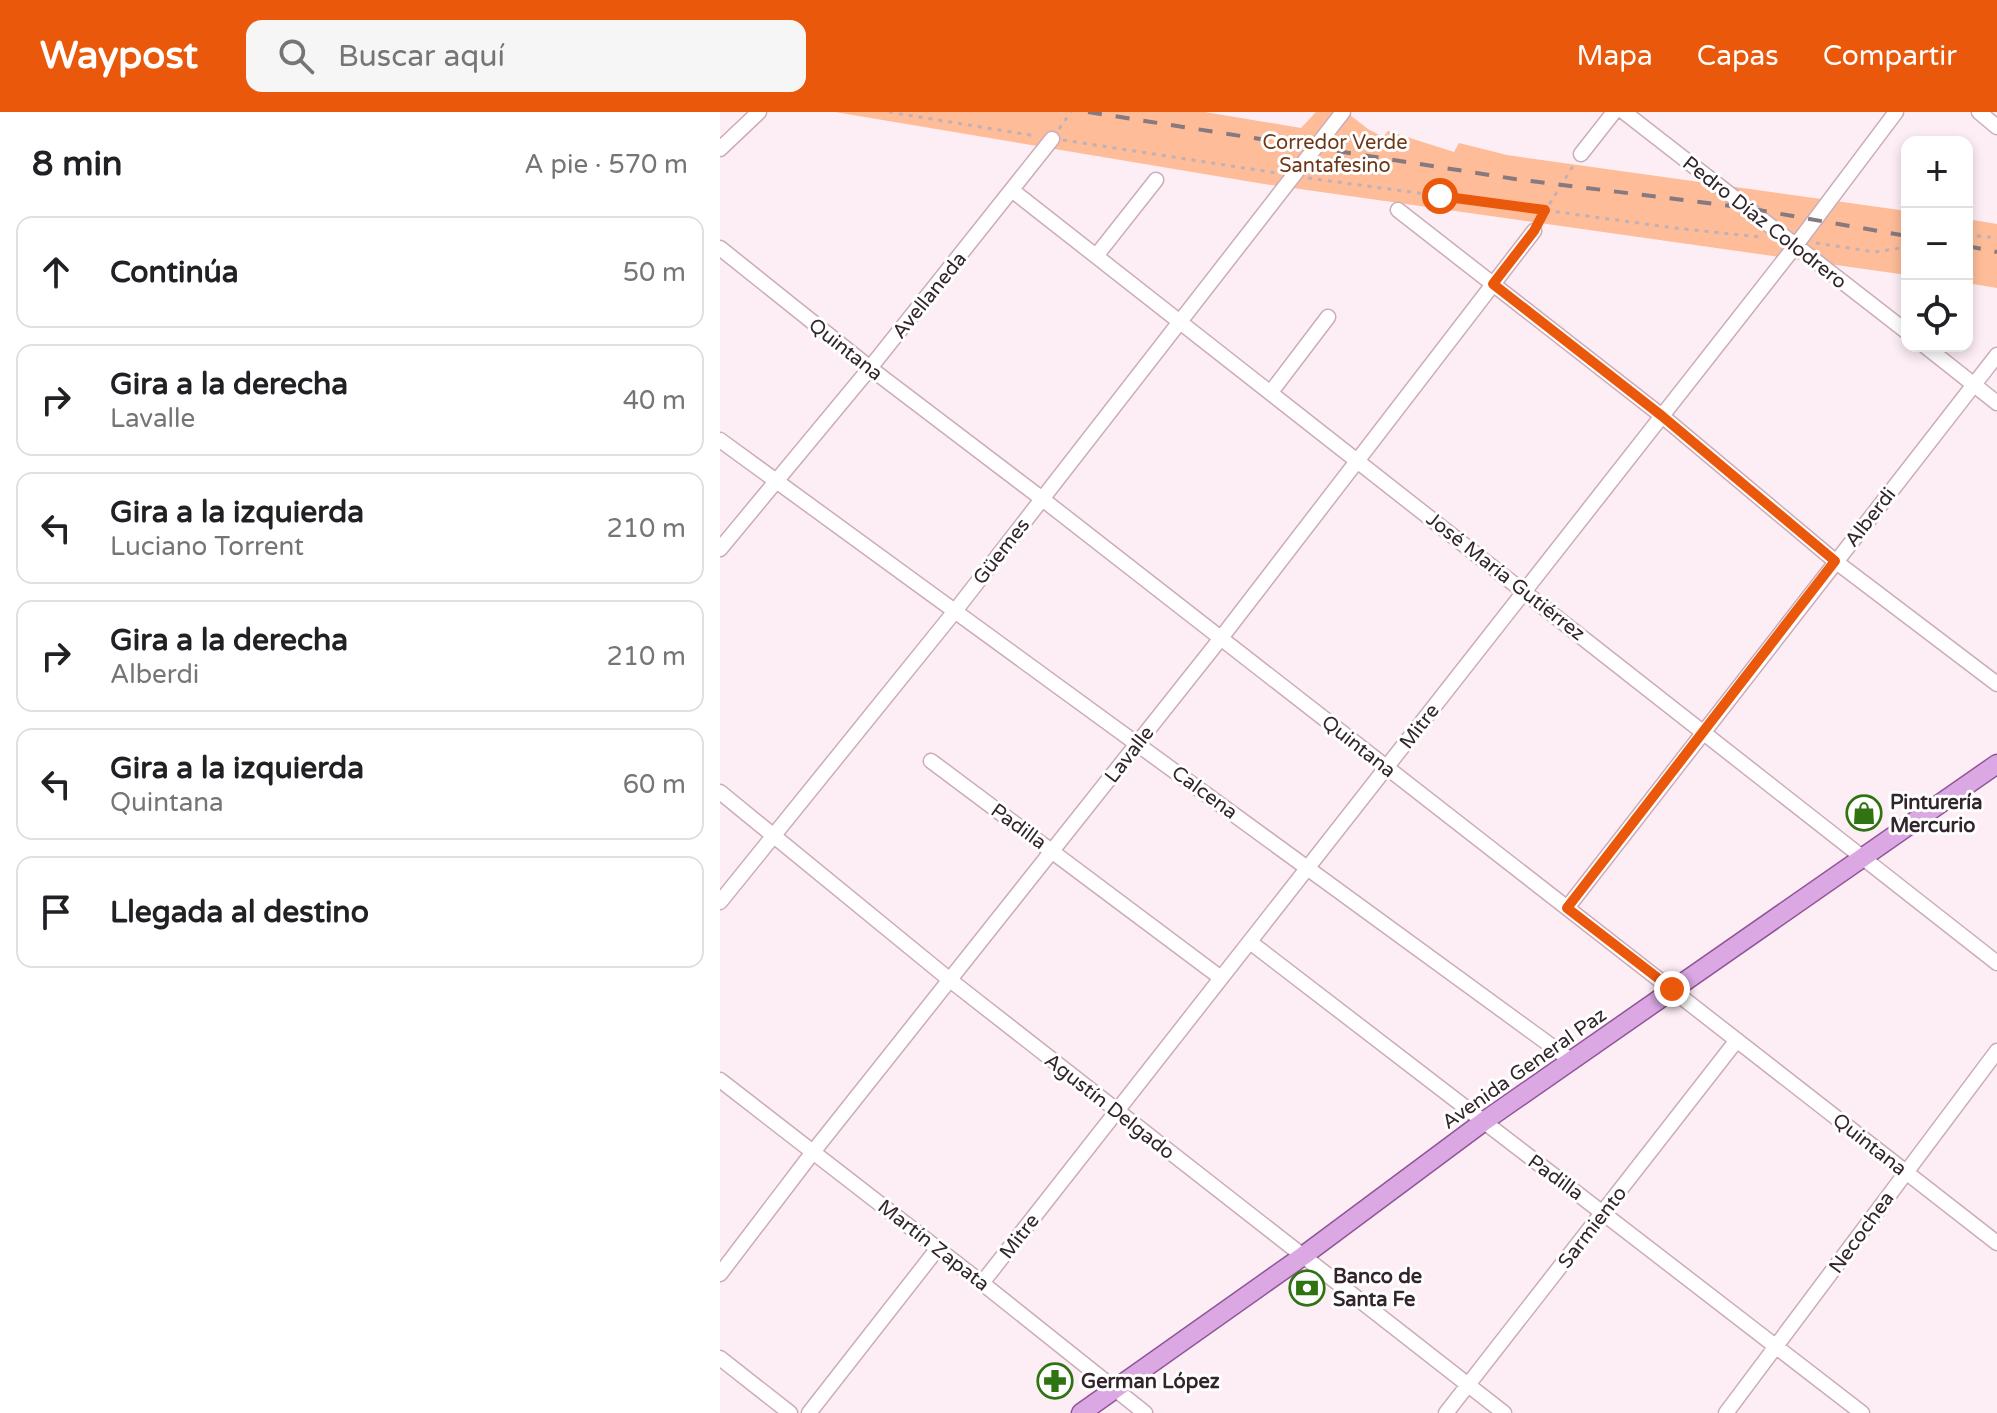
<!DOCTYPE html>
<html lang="es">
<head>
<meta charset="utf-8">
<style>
  :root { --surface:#fff; --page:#f6f6f6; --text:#202124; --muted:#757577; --line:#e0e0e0; --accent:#ea580c }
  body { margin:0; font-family:"Varela Round",sans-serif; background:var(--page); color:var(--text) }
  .controls { position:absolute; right:24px; top:24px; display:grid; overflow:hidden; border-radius:16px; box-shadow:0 4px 12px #0003 }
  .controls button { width:72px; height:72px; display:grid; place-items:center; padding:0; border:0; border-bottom:2px solid var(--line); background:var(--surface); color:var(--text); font:40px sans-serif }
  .stop { position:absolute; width:24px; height:24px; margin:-18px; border:6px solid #ea580c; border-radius:50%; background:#fff }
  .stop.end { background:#ea580c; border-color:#fff; box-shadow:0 2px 8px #0008 }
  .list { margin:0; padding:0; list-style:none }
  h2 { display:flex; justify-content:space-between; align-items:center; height:104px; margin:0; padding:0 32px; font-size:34px }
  h2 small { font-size:26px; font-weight:400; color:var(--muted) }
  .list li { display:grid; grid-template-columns:52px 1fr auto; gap:24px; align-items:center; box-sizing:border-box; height:112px; margin:0 16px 16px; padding:0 16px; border:2px solid var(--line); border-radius:16px }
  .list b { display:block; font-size:30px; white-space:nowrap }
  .list p { margin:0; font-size:26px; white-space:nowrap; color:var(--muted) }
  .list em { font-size:26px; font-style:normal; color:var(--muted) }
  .icon { flex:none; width:44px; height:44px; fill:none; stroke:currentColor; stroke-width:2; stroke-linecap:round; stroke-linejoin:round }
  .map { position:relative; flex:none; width:1277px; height:1301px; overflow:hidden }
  header { display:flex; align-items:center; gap:48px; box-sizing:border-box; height:112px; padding:0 40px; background:var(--accent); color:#fff }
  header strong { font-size:38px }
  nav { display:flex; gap:44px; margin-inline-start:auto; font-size:28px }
  .search { width:560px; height:72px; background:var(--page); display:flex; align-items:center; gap:20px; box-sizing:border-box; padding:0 28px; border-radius:16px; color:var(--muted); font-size:30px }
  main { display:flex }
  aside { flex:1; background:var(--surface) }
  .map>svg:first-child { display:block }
  .green { fill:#febc98 }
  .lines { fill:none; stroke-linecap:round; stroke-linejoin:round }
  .minor-casing { stroke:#ccacb9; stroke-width:17 }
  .major-casing { stroke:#905498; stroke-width:21 }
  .path { stroke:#bfb1b7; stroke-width:3; stroke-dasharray:4 6; stroke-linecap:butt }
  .minor { stroke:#fff; stroke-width:14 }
  .major { stroke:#dba8e4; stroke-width:18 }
  .rail { stroke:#86797f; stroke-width:4; stroke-dasharray:14 14; stroke-linecap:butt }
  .route { stroke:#ea580c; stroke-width:10 }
  .labels { text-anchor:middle; stroke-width:6; stroke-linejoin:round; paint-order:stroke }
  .park-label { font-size:20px; fill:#6d3817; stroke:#fff }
  .street-label { font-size:20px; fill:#32252b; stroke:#fff }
  .poi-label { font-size:20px; font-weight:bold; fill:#32252b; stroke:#fff; text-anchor:start }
</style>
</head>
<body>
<header>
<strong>Waypost</strong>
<div class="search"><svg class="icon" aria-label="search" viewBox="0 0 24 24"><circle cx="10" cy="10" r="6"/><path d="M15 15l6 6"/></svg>Buscar aquí</div>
<nav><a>Mapa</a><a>Capas</a><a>Compartir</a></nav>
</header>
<main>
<aside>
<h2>8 min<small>A pie · 570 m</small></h2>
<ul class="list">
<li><svg class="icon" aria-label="ahead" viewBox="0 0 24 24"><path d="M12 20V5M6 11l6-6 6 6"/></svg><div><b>Continúa</b></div><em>50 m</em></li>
<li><svg class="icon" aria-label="right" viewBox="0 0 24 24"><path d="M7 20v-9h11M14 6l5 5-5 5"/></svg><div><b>Gira a la derecha</b><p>Lavalle</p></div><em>40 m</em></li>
<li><svg class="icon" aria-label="left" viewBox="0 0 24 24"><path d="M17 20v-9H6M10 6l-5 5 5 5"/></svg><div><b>Gira a la izquierda</b><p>Luciano Torrent</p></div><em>210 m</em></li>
<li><svg class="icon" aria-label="right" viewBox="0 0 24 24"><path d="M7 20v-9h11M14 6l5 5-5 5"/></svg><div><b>Gira a la derecha</b><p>Alberdi</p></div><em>210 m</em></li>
<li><svg class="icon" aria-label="left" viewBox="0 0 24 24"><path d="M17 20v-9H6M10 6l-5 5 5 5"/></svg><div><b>Gira a la izquierda</b><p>Quintana</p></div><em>60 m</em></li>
<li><svg class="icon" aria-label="arrive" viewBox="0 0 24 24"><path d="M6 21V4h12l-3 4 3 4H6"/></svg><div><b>Llegada al destino</b></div></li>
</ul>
</aside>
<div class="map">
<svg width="1277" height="1301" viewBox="0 0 1277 1301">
  <rect width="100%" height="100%" fill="#fceef4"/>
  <path class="green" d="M115 0H485L581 16 596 0H626L648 17 663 25 668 19 734 40 739 31 787 43 1187 99V163L544 72Z
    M1247 107 1277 112V176L1247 171Z"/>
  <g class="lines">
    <defs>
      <path id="minor" d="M904 0 1187 220
        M1259 0 1277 15
        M0 37 39 0
        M861 42 894 0
        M293 79 1277 851
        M678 98 942 304 1115 449 1277 572
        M0 136 150 256 321 386 1277 1131
        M376 144 436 68
        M1205 234 1277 291
        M551 280 608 205
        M0 328 852 949
        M0 437 150 256 332 27
        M211 649 501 866
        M0 680 230 868 784 1301
        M0 790 235 499 623 0
        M847 796 1277 243
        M530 830C733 987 939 1143 1142 1301
        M0 968 262 1171 425 1301
        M0 1162 93 1040 501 526 814 119
        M262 1171 1076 133 1176 0
        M0 1246 70 1301
        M89 1301 218 1136
        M726 1301 1017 928
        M1006 1301 1277 939"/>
      <path id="major" d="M361 1301 583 1144 763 1010 1277 652"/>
    </defs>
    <use href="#minor" class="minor-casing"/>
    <use href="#major" class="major-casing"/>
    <path class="path" d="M169 0 316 24
      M339 17 351 0
      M343 28 557 61
      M588 66 955 116 1040 125
      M819 109 853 54
      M1247 125 1259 124 1277 126
      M1096 131 1155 140 1187 135"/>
    <use href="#minor" class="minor"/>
    <use href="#major" class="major"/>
    <path class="rail" d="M368 0 795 67 1027 96 1187 124
      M1247 134 1277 140"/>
  </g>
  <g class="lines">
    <path class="route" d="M720 84 825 98 814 119 773 172 942 304 1115 449 847 796 952 877"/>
  </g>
  <defs>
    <symbol id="shop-ring" viewBox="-11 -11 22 22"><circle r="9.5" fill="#fff" stroke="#2f7313" stroke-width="1.5"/><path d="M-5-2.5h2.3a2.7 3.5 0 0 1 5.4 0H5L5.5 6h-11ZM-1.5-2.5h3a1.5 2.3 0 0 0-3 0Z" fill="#2f7313"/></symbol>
    <symbol id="bank-ring" viewBox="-11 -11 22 22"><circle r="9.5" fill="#fff" stroke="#2f7313" stroke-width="1.5"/><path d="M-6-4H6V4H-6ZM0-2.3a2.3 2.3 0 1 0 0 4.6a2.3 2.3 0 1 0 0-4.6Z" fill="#2f7313"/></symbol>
    <symbol id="pharmacy-ring" viewBox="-11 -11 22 22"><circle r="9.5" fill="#fff" stroke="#2f7313" stroke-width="1.5"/><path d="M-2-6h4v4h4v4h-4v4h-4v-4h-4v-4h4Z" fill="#2f7313"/></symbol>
  </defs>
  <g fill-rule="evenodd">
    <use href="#shop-ring" x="1124" y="681" width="40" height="40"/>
    <use href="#bank-ring" x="567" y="1156" width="40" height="40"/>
    <use href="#pharmacy-ring" x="315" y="1249" width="40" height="40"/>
  </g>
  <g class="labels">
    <g class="park-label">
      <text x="615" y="37">Corredor Verde<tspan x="615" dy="23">Santafesino</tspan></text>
    </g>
    <g class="street-label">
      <text transform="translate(1045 110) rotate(38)" y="7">Pedro Díaz Colodrero</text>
      <text transform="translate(209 183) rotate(-51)" y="7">Avellaneda</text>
      <text transform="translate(126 237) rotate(38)" y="7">Quintana</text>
      <text transform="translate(1150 405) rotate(-52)" y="7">Alberdi</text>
      <text transform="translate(281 439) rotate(-52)" y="7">Güemes</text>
      <text transform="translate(786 464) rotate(38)" y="7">José María Gutiérrez</text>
      <text transform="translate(699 614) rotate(-52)" y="7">Mitre</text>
      <text transform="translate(639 634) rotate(38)" y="7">Quintana</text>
      <text transform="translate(409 642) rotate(-52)" y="7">Lavalle</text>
      <text transform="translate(485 680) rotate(36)" y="7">Calcena</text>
      <text transform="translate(299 714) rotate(36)" y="7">Padilla</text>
      <text transform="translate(804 956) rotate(-35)" y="7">Avenida General Paz</text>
      <text transform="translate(390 994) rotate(38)" y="7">Agustín Delgado</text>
      <text transform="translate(1150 1032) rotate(38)" y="7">Quintana</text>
      <text transform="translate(836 1065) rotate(36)" y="7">Padilla</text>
      <text transform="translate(872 1115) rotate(-52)" y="7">Sarmiento</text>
      <text transform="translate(1141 1120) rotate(-54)" y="7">Necochea</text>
      <text transform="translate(299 1124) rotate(-52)" y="7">Mitre</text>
      <text transform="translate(214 1133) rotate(38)" y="7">Martín Zapata</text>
    </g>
    <g class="poi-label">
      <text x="1170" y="697">Pinturería<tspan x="1170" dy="23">Mercurio</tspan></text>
      <text x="613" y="1171">Banco de<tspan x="613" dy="23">Santa Fe</tspan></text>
      <text x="361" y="1276">German López</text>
    </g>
  </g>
</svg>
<div class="controls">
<button>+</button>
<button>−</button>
<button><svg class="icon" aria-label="locate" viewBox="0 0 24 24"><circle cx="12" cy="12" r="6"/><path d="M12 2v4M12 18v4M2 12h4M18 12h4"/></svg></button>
</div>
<div class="stop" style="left:720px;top:84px"></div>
<div class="stop end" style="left:952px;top:877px"></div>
</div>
</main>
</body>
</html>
